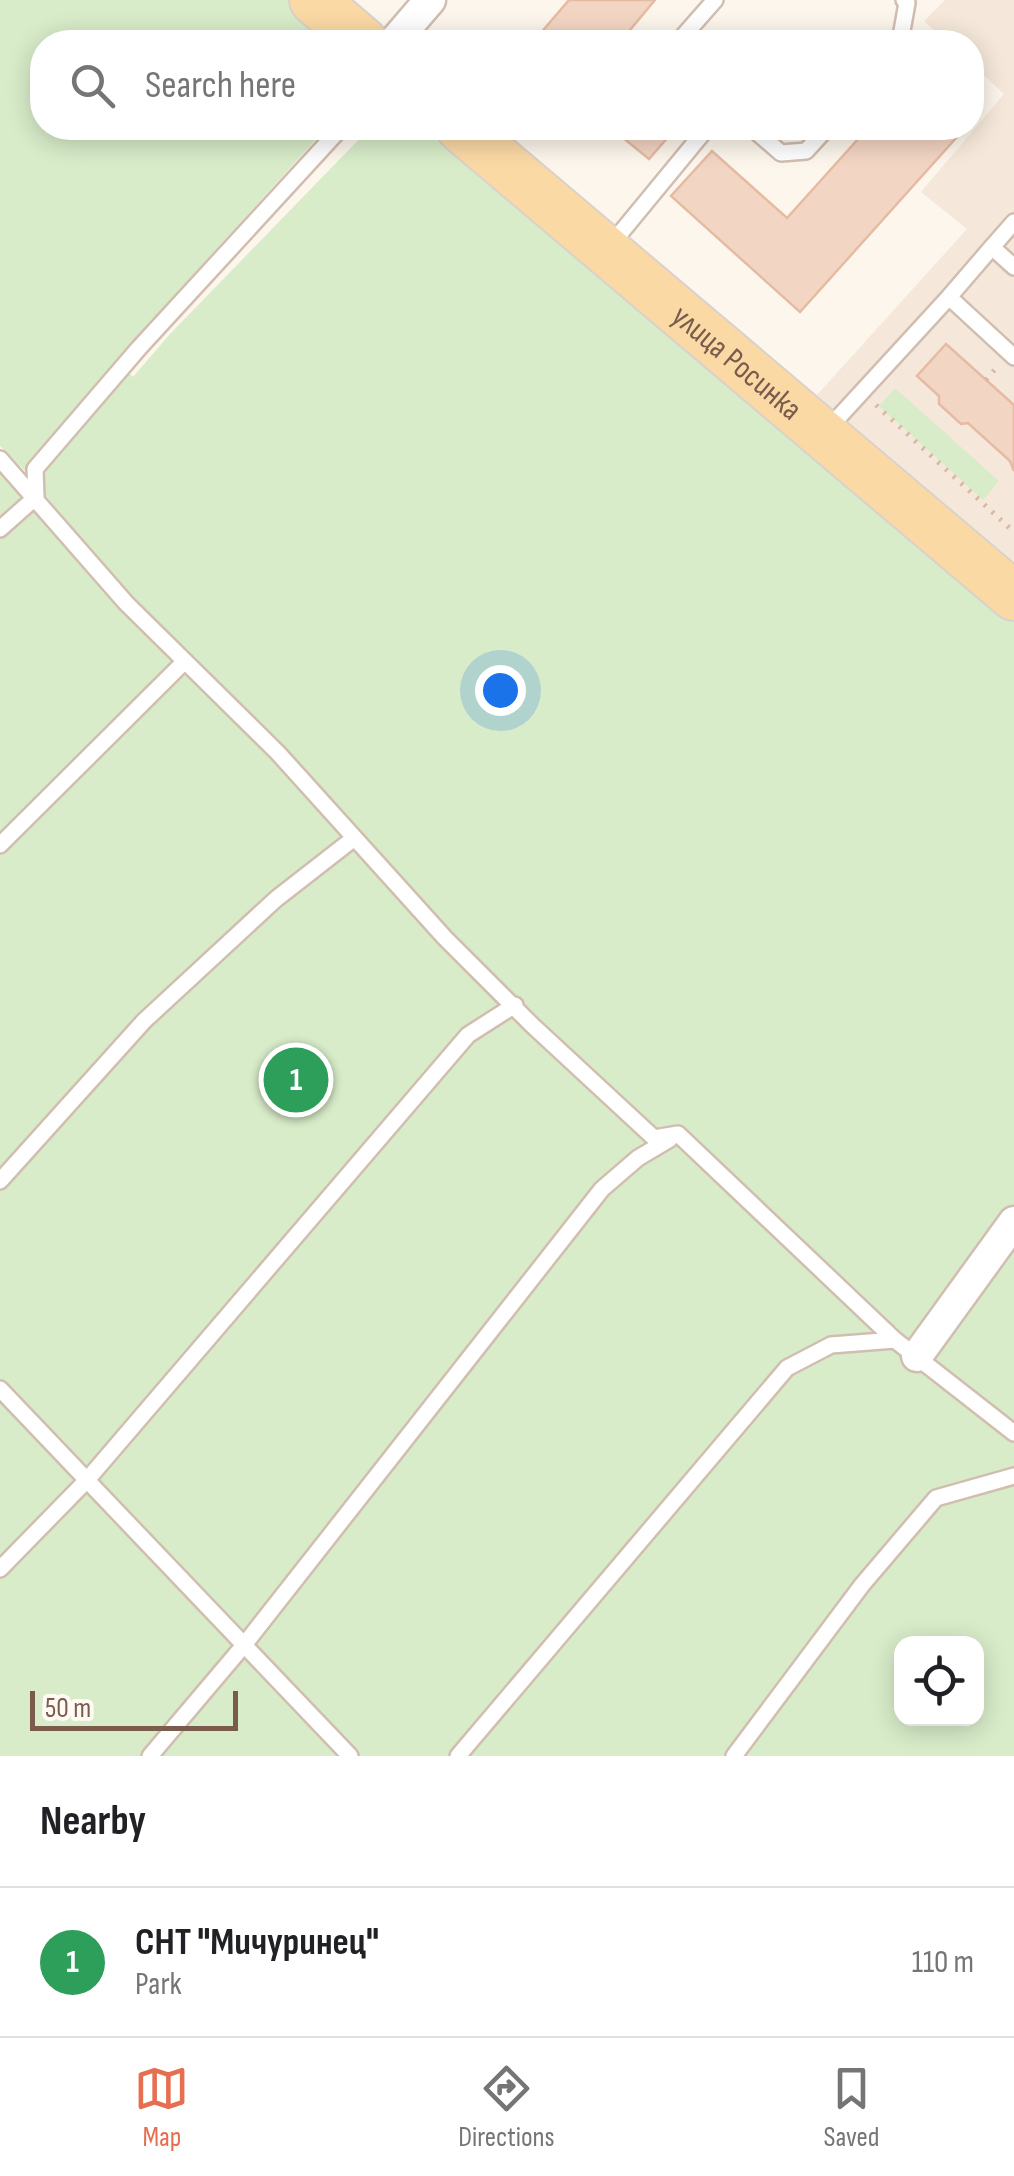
<!DOCTYPE html>
<html lang="en">
<head>
<meta charset="utf-8">
<style>
  :root { --surface:#fff; --page:#f2f2f2; --text:#202124; --muted:#757577; --line:#e0e0e0; --accent:#e76f51 }
  body { margin:0; font-family:"Sofia Sans Condensed",sans-serif; background:var(--page); color:var(--text) }
  .controls { position:absolute; right:30px; bottom:30px; display:grid; overflow:hidden; border-radius:20px; box-shadow:0 5px 25px #0003 }
  .controls button { width:90px; height:90px; display:grid; place-items:center; padding:0; border:0; border-bottom:2px solid var(--line); background:var(--surface); color:var(--text); font:50px sans-serif }
  .scale { position:absolute; left:30px; bottom:25px; width:208px; box-sizing:border-box; padding-left:10px; border:5px solid #7a5c4d; border-top:0; font-size:28px; line-height:35px; white-space:nowrap; color:#7a5c4d; -webkit-text-stroke:8px #fffaf3; paint-order:stroke }
  .you { position:absolute; left:500px; top:690px; width:35px; height:35px; margin:-25px; border:8px solid #fff; border-radius:50%; background:#1a73e8; box-shadow:0 0 0 15px #1a73e833 }
  .badge { display:grid; place-items:center; width:65px; height:65px; border-radius:50%; background:var(--accent); color:#fff; font-size:32px; font-weight:700 }
  .pin { position:absolute; translate:-50% -50%; border:5px solid #fff; box-shadow:0 2px 10px #0006 }
  .list { margin:0; padding:0; list-style:none }
  h2 { display:flex; justify-content:space-between; align-items:center; height:130px; margin:0; padding:0 40px; font-size:42px }
  h2 small { font-size:32px; font-weight:400; color:var(--muted) }
  .list li { display:grid; grid-template-columns:65px 1fr auto; gap:30px; align-items:center; box-sizing:border-box; height:150px; padding:0 40px; border-top:2px solid var(--line) }
  .list b { display:block; font-size:38px; white-space:nowrap }
  .list p { margin:0; font-size:32px; white-space:nowrap; color:var(--muted) }
  .list em { font-size:32px; font-style:normal; color:var(--muted) }
  .icon { flex:none; width:55px; height:55px; fill:none; stroke:currentColor; stroke-width:2; stroke-linecap:round; stroke-linejoin:round }
  .map { position:relative; flex:none; width:1014px; height:1756px; overflow:hidden }
  .search { position:absolute; background:var(--surface); box-shadow:0 5px 25px #0003; left:30px; right:30px; top:30px; height:110px; display:flex; align-items:center; gap:25px; box-sizing:border-box; padding:0 35px; border-radius:40px; color:var(--muted); font-size:38px }
  .sheet { height:280px; background:var(--surface) }
  nav { display:flex; justify-content:space-around; align-items:center; box-sizing:border-box; height:140px; border-top:2px solid var(--line); background:var(--surface); font-size:28px; color:var(--muted) }
  nav a { display:grid; justify-items:center; gap:5px }
  nav .on { color:var(--accent) }
  .map>svg:first-child { display:block }
  .residential { fill:#f5e8da }
  .green { fill:#d8ecc9; fill-rule:evenodd }
  .building { fill:#f3d5c3; stroke:#e6bba3; stroke-width:2.5 }
  .lines { fill:none; stroke-linecap:round; stroke-linejoin:round }
  .lane-casing { stroke:#d1beb0; stroke-width:20 }
  .street-casing { stroke:#d1beb0; stroke-width:35 }
  .primary-casing { stroke:#dad1cd; stroke-width:52 }
  .path { stroke:#d9b8a5; stroke-width:5; stroke-dasharray:2.5 8; stroke-linecap:butt }
  .lane { stroke:#fff; stroke-width:15 }
  .street { stroke:#fff; stroke-width:30 }
  .primary { stroke:#fbd9a5; stroke-width:48 }
  .labels { text-anchor:middle; stroke-width:8; stroke-linejoin:round; paint-order:stroke }
  .street-label { font-size:32px; fill:#7a5c4d; stroke:#fffaf3 }
</style>
</head>
<body>
<div class="map">
<svg width="1014" height="1756" viewBox="0 0 1014 1756">
  <rect width="100%" height="100%" fill="#fdf6ec"/>
  <path class="residential" d="M945 0H1014V562L817 395 967 229 921 192 1004 94 972 64V42H947L924 21Z"/>
  <path class="green" d="M0 0H318L369 42H42V128H326L116 360 133 377 170 334 370 128H458L1014 605V1756H0V459L176 650 25 471 0 446ZM902 1644H976V1718H902Z
    M895 388 999 481 983 500 879 406Z"/>
  <path class="building" d="M569 0H655L620 42H533Z
    M611 128H676L649 159Z
    M868 128H965L800 312 671 196 712 151 787 218Z
    M946 344 1014 405V471L1010 461 968 423 961 424 939 404V396L917 376Z"/>
  <g class="lines">
    <defs>
      <path id="lane" d="M678 42 715 0
        M900 42 907 3 904 0
        M752 128 781 153 806 151 827 128
        M609 247 707 128
        M992 247 1014 222
        M949 297 992 247 1014 267
        M826 431 949 297 1014 357
        M0 459 126 603 278 753 445 938 532 1025 654 1138 678 1134 895 1340 1014 1433
        M0 529 36 497 35 469 139 348 341 128
        M0 845 185 661
        M0 1181 144 1021 276 899 353 839
        M0 1389 350 1756
        M0 1569 87 1480 468 1035 515 1005
        M150 1756 244 1645 602 1189 638 1158 670 1139
        M458 1756 787 1368 831 1345 895 1340
        M734 1756 862 1585 936 1498 1014 1476"/>
      <path id="street" d="M394 42 430 0
        M917 1356 1014 1222"/>
      <g id="primary">
        <path d="M314 0 363 42"/>
        <path id="s1" d="M461 128 1014 596"/>
      </g>
    </defs>
    <use href="#lane" class="lane-casing"/>
    <use href="#street" class="street-casing"/>
    <use href="#primary" class="primary-casing"/>
    <path class="path" d="M986 380 997 367
      M876 405 1014 532"/>
    <use href="#lane" class="lane"/>
    <use href="#street" class="street"/>
    <use href="#primary" class="primary"/>
  </g>
  <g class="labels">
    <g class="street-label">
      <text dy="11" stroke="none"><textPath href="#s1" startOffset="362">улица Росинка</textPath></text>
    </g>
  </g>
</svg>
<div class="controls">
<button><svg class="icon" aria-label="locate" viewBox="0 0 24 24"><circle cx="12" cy="12" r="6"/><path d="M12 2v4M12 18v4M2 12h4M18 12h4"/></svg></button>
</div>
<div class="scale">50 m</div>
<div class="you"></div>
<div class="pin badge" style="left:296px;top:1080px;background:#2e9e5b">1</div>
<div class="search"><svg class="icon" aria-label="search" viewBox="0 0 24 24"><circle cx="10" cy="10" r="6"/><path d="M15 15l6 6"/></svg>Search here</div>
</div>
<section class="sheet">
<h2>Nearby<small></small></h2>
<ul class="list">
<li><span class="badge" style="background:#2e9e5b">1</span><div><b>СНТ &quot;Мичуринец&quot;</b><p>Park</p></div><em>110 m</em></li>
</ul>
</section>
<nav>
<a class="on"><svg class="icon" aria-label="map" viewBox="0 0 24 24"><path d="M3 6l6-2 6 2 6-2v14l-6 2-6-2-6 2zM9 4v14M15 6v14"/></svg>Map</a>
<a><svg class="icon" aria-label="directions" viewBox="0 0 24 24"><path d="M12 3l9 9-9 9-9-9zM9 14v-3h6M13 9l2 2-2 2"/></svg>Directions</a>
<a><svg class="icon" aria-label="saved" viewBox="0 0 24 24"><path d="M7 4h10v16l-5-4-5 4z"/></svg>Saved</a>
</nav>
</body>
</html>
